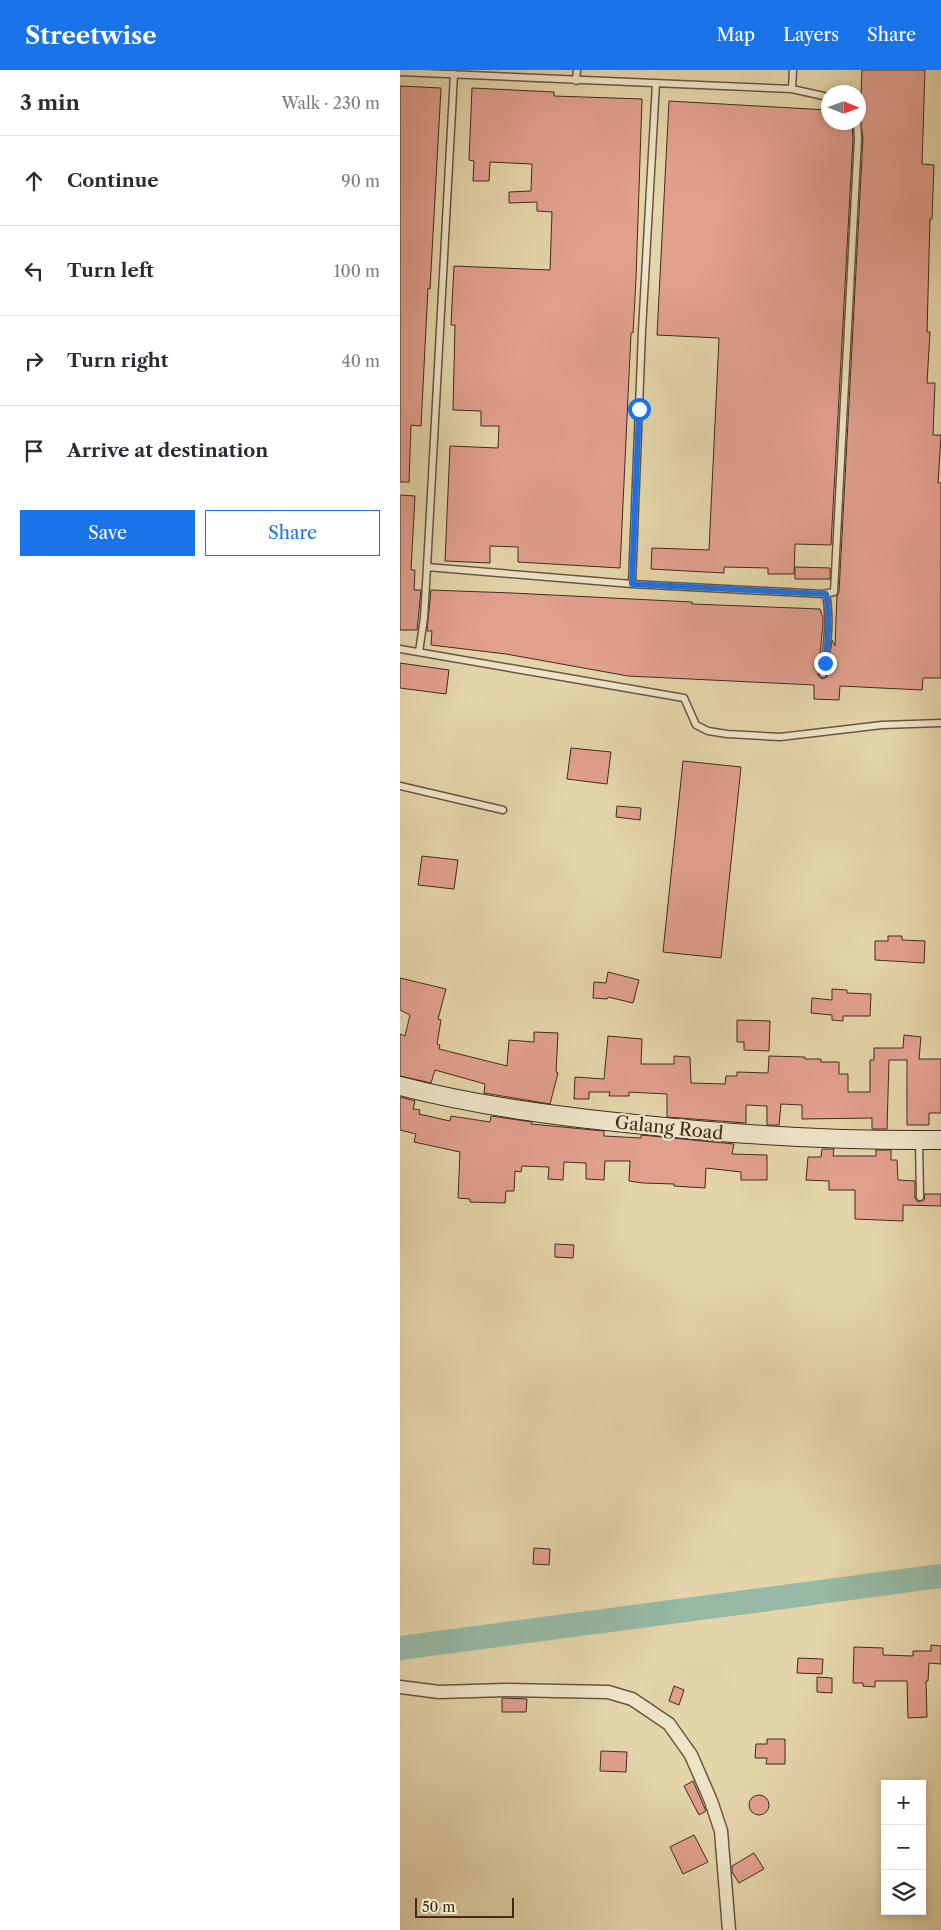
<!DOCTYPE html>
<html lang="en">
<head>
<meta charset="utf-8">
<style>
  :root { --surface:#fff; --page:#f7f7f7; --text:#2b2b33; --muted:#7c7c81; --line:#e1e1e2; --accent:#1a73e8 }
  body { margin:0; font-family:"Libre Caslon Text",serif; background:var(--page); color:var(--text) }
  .controls { position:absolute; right:15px; bottom:15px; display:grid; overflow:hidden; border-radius:0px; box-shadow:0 2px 8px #0003 }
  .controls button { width:45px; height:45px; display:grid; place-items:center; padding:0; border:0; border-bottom:1px solid var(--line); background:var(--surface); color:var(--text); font:25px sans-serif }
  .compass { position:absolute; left:421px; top:15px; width:45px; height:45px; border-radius:50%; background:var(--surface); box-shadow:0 2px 8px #0003; rotate:91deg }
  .scale { position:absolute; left:15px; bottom:12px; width:99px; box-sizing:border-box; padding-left:5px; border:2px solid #412a1c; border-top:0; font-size:14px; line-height:18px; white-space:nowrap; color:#412a1c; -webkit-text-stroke:4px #ede3c7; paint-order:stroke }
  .stop { position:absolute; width:15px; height:15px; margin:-11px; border:4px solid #1a73e8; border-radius:50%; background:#fff }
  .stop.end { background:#1a73e8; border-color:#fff; box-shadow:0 1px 5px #0008 }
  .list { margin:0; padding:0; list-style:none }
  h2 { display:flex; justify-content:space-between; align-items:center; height:65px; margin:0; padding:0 20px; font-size:21px }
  h2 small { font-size:16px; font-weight:400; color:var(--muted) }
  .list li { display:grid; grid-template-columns:32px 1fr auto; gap:15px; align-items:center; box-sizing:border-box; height:90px; padding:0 20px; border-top:1px solid var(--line) }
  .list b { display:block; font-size:19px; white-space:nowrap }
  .list em { font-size:16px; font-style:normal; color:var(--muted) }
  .actions { display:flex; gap:10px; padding:15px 20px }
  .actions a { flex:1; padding:11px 0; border:1px solid var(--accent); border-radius:0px; text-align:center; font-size:18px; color:var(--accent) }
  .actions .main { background:var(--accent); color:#fff }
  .icon { flex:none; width:28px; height:28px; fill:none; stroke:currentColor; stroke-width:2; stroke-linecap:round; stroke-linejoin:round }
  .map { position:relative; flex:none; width:541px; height:1860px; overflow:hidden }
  header { display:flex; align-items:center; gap:30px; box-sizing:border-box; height:70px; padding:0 25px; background:var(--accent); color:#fff }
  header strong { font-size:24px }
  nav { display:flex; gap:28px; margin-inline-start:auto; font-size:18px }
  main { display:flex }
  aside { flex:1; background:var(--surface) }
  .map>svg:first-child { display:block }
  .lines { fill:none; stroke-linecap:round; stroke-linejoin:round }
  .river { stroke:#96b8a5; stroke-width:24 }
  .building { fill:#e19f8e; stroke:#412a1c }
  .lane-casing { stroke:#6a543f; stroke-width:9 }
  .street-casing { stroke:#6a543f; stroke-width:15 }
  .secondary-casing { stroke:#412a1c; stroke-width:20 }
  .lane { stroke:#ede3c7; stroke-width:6 }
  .street { stroke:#ede3c7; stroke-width:12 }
  .secondary { stroke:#ede3c7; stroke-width:18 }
  .route { stroke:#1a73e8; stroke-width:6 }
  .labels { text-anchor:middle; stroke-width:4.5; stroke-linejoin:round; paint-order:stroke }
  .street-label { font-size:18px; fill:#412a1c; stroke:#ede3c7 }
</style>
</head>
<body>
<header>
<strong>Streetwise</strong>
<nav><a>Map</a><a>Layers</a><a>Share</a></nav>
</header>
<main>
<aside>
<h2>3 min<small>Walk · 230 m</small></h2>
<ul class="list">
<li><svg class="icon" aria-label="ahead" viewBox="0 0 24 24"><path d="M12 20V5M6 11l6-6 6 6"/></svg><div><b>Continue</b></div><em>90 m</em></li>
<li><svg class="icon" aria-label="left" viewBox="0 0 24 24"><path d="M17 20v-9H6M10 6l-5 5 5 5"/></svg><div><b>Turn left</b></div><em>100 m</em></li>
<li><svg class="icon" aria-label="right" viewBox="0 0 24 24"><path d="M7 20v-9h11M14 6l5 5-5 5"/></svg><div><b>Turn right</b></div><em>40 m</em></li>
<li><svg class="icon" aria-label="arrive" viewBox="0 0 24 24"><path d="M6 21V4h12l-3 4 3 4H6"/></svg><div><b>Arrive at destination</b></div></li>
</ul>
<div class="actions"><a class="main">Save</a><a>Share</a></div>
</aside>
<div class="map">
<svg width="541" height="1860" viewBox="0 0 541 1860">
  <rect width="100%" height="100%" fill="#e4d4a9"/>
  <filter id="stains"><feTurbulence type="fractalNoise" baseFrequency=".004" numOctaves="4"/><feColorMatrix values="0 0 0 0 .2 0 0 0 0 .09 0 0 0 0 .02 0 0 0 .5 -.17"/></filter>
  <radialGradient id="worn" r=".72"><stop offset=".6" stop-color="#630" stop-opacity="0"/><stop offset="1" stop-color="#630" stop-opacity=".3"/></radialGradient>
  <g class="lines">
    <path class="river" d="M0 1578 541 1506"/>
  </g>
  <path class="building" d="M462 0H525L522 94 534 95 532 149H530L527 262H530L527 313H535L533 365H541L538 413H541V608H523L522 620 440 616 439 630 414 629V615L228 606 106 584 31 575 32 561H27L31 520 112 523 292 532V534L420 539 423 548V554L418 605 422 609 427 607 432 570 435 576 437 526 439 522 463 68 460 48Z
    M0 16 41 18 30 219 28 218 21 356 11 355 9 412H0Z
    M72 18 154 22V26L242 29 236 209 233 263H231L220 498 118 492V477L90 476V493L45 491 50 376 98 378 99 356H81V341L53 340 55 255H51L54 196 150 200 152 142 137 141V132L109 133V122L131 121 132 94 90 92 89 111H73L74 91 69 90Z
    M269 31 428 40V52H452L453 68 431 475 395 474 394 504H368V498L324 497V503L251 499 252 478 309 480 319 268 257 265Z
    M0 425 15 426 11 500H15L14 520H21L17 560H0Z
    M395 497 430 498V509H395Z
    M0 593 49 600 46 624 0 618Z
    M171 678 211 682 207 714 167 709Z
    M283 691 341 697 321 888 263 882Z
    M217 736 241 738 240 750 216 747Z
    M22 786 58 790 54 819 18 815Z
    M488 866H502V870L525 871 524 893 475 890V871H488Z
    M208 902 239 910 233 933 208 927 207 929 193 928 194 912 206 913Z
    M0 908 46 919 38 949 41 950 37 974 40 975 39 979 107 996 109 970 134 972V962L158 963 156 1002 158 1003 150 1034 84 1023 85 1014 35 1000 31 1013 0 1006V964L5 966 10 945 0 940Z
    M432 919 447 920V923L471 924 470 946H443V951L432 950V945L411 943 412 928 432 930Z
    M337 950 370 951 369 981 344 980V972H337Z
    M504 965 521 967 519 989H541V1043H529V1055H507V990H489L487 1059H472V1048L402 1049V1035L381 1034 379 1055H367V1036L346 1035V1053L267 1047V1024L229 1022V1026H209L210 1022H189V1029H174L175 1007 204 1009 208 966 242 969 241 994H274V986L290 987 291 1013 325 1014 326 1006H337V1002L368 1003 369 986 405 987V989H421V992H439V1004H448V1022H470V990H474V978H503Z
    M0 1027 15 1031 13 1039 20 1040 19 1044 50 1051 51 1046 90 1052 91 1046 132 1052 131 1054 204 1061V1066L241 1068V1065L334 1074 332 1084 367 1085V1110H341V1102L306 1098 305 1118 274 1116V1114L243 1113 229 1111 230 1091H205L204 1110 186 1109V1093L164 1092 163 1110 148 1109 149 1097 122 1096 121 1102 115 1101 114 1121H106L105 1133 70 1132V1129L58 1128 60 1082 14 1072 16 1064 0 1060Z
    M422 1079H434L433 1086H476V1080H491V1090H497L498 1110 515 1111V1128L518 1132 524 1130 525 1124H541V1136L503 1135V1151L455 1149V1120H429V1111L406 1110 408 1087H421Z
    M155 1174 174 1175 173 1188 155 1187Z
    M134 1478 150 1479 149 1495 133 1494Z
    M531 1575 541 1576V1594L529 1593 528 1611H526L527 1647 508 1648 507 1611H475V1617L463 1616V1613H453L454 1577 483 1578V1585L513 1586V1581H531Z
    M398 1588 423 1589 422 1604 397 1603Z
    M417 1607 432 1608V1623L417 1622Z
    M274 1616 284 1620 279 1635 269 1631Z
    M102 1628 127 1629 126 1642H102Z
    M367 1669H385V1694H366L367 1688H355L356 1674H367Z
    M201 1681 227 1682 226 1702 200 1701Z
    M293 1711 306 1741 299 1745 284 1716Z
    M349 1735a10 10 0 1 1 20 0a10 10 0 1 1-20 0Z
    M294 1765 308 1792 283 1804 270 1777Z
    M354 1783 364 1799 339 1813 332 1802V1796Z"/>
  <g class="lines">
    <defs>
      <path id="lane" d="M0 2 392 19 393 0
        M54 4 27 497 232 514 423 524 434 522 458 68 457 52
        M176 11 177 0
        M392 19 428 27
        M232 514 242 261 256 13
        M0 579 284 628 296 655 308 661 327 664 380 667 482 655 541 653
        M19 582 24 548 27 497
        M423 604C427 578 431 550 426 524
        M0 716 103 740
        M519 1072 520 1127"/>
      <path id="street" d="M0 1617 39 1622 106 1620 208 1622 232 1629 269 1654 291 1685 311 1731 321 1761 329 1860"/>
      <path id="secondary" d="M0 1016C77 1036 156 1046 235 1054 337 1065 438 1071 541 1070"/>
    </defs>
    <use href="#lane" class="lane-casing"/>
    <use href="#street" class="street-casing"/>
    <use href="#secondary" class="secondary-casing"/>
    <use href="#lane" class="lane"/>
    <use href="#street" class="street"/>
    <use href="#secondary" class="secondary"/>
  </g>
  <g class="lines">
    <path class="route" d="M239 339 232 514 426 524C430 546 428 571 425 593"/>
  </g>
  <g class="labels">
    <g class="street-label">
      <text transform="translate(269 1058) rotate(6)" y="6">Galang Road</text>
    </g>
  </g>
  <rect width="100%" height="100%" filter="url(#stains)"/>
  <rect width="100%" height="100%" fill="url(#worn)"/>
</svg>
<div class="controls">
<button>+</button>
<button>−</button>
<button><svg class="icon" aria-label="layers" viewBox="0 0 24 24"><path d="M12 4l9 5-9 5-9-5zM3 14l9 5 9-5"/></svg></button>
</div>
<svg class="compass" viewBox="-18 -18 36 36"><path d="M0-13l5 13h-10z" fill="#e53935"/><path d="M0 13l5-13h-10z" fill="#7c7c81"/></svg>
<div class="scale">50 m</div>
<div class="stop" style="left:239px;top:339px"></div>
<div class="stop end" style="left:425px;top:593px"></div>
</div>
</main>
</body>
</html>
